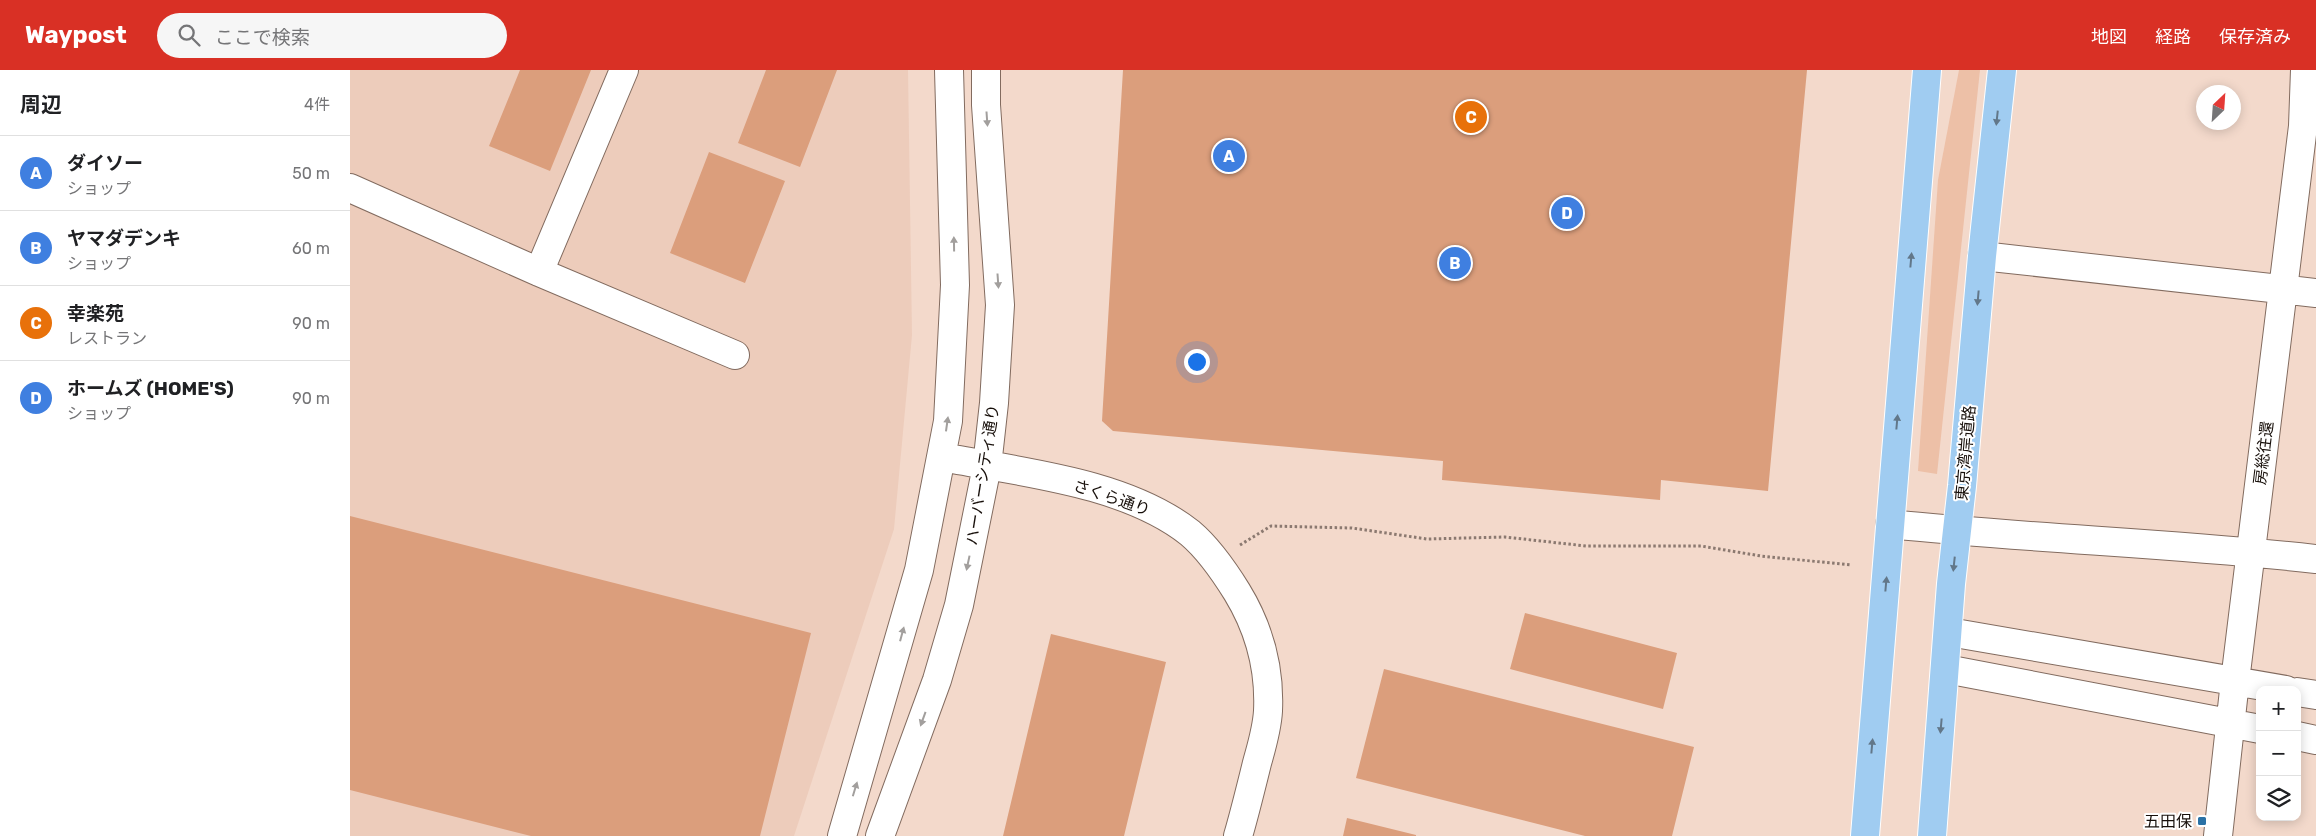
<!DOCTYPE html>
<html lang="ja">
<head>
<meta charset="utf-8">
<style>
  :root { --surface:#fff; --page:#f6f6f6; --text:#202124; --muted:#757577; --line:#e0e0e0; --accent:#d93025 }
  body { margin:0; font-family:Rubik,"Noto Sans JP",sans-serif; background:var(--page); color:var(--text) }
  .controls { position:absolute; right:15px; bottom:15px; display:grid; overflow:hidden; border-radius:10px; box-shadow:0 2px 12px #0003 }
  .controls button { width:45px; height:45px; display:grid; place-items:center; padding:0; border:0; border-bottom:1px solid var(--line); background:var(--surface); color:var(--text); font:25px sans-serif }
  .compass { position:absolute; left:1846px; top:15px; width:45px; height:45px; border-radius:50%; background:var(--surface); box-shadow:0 2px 12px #0003; rotate:25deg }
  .you { position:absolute; left:846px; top:291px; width:18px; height:18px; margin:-12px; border:4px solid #fff; border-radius:50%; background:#1a73e8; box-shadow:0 0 0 8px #1a73e833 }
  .badge { display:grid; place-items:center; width:32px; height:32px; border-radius:50%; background:var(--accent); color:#fff; font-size:16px; font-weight:700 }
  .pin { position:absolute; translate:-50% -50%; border:2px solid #fff; box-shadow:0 1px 5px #0006 }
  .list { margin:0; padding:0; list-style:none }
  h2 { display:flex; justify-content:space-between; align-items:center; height:65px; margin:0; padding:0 20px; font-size:21px }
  h2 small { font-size:16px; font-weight:400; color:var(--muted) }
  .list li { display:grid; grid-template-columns:32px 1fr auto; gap:15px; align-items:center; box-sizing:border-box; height:75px; padding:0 20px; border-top:1px solid var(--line) }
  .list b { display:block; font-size:19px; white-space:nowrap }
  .list p { margin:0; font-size:16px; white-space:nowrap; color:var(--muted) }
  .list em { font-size:16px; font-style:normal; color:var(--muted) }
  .icon { flex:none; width:28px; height:28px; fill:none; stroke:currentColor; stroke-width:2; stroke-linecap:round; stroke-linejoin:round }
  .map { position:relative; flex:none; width:1966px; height:766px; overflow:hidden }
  header { display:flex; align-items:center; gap:30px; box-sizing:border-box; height:70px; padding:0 25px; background:var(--accent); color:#fff }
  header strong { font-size:24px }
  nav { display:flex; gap:28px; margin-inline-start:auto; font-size:18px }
  .search { width:350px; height:45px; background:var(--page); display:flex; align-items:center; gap:12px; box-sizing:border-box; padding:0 18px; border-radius:28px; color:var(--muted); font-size:19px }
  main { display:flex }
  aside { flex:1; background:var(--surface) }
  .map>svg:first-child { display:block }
  .built { fill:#edccbb }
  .green { fill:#edc0a7 }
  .building { fill:#db9e7c }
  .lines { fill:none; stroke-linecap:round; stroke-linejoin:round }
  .minor-casing { stroke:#826b5f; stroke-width:30 }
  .highway-casing { stroke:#fff; stroke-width:30 }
  .path { stroke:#8b7970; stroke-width:3; stroke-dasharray:2.5 2.5; stroke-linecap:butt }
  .minor { stroke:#fff; stroke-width:28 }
  .highway { stroke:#a0ccf1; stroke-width:28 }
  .oneway { fill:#627789 }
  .oneway2 { fill:#a29f9d }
  .poi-dot { fill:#2a71a5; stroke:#fff; stroke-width:2 }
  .labels { text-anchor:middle; stroke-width:4; stroke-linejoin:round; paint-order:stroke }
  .street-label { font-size:16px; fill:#170f0a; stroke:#fff }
  .poi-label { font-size:16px; fill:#170f0a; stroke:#fff; text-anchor:end }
</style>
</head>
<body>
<header>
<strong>Waypost</strong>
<div class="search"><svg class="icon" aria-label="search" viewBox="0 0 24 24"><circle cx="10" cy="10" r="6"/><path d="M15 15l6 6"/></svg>ここで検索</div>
<nav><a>地図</a><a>経路</a><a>保存済み</a></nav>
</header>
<main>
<aside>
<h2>周辺<small>4件</small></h2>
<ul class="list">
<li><span class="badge" style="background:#3f7fe0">A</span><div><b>ダイソー</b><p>ショップ</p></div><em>50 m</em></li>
<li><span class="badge" style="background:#3f7fe0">B</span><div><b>ヤマダデンキ</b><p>ショップ</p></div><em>60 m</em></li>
<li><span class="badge" style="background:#e8710a">C</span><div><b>幸楽苑</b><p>レストラン</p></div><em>90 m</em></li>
<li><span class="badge" style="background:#3f7fe0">D</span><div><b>ホームズ (HOME'S)</b><p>ショップ</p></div><em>90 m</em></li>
</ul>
</aside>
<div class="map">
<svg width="1966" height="766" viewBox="0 0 1966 766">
  <rect width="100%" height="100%" fill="#f3d9cb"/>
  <path class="built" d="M0 0H558L562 265 544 459 444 766H0Z"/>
  <path class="green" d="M1609 0H1630L1587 404 1568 401 1588 110Z"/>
  <path class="building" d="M170 0H241L200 101 139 76Z
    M416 0H487L450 97 388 73Z
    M773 0H1457L1418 421 1311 410 1310 430 1092 410 1093 391 763 361 752 351Z
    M359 82 435 111 395 213 320 183Z
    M0 446 461 563 410 766H181L0 720Z
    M1175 543 1327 583 1313 639 1160 599Z
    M701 564 816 592 774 766H653Z
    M1034 599 1344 677 1322 766H1235L1006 708Z
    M997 748 1066 765V766H993Z"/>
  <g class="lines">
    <defs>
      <path id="minor" d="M0 118 189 202 385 285
        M1632 186 1966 223
        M189 202 274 0
        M592 387C670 402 776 412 840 463 859 479 874 501 887 522 909 558 920 598 918 641 917 659 912 675 907 693 901 717 895 742 888 766
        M1540 454C1682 469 1824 473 1966 489
        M1599 562 1936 620
        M1596 599 1910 659
        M1947 622 1966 625
        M1947 666 1966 670
        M492 766 569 500 598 351 605 215 599 0
        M530 766 587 610 609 535 637 396 644 333 650 235 636 35V0
        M1868 766 1885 611 1953 56 1955 0"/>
      <path id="highway" d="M1515 766 1577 0
        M1582 766 1601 514 1612 416 1632 186 1652 0"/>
    </defs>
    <use href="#minor" class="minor-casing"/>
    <use href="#highway" class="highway-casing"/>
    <path class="path" d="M890 475 921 456 1002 458 1077 469 1155 467 1236 476H1351L1411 486 1501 495"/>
    <use href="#minor" class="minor"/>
    <use href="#highway" class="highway"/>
  </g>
  <defs><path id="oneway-solid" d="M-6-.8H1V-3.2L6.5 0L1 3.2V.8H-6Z" transform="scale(1.25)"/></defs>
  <g class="oneway">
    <use href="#oneway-solid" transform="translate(1647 48) rotate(96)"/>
    <use href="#oneway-solid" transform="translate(1561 190) rotate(-85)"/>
    <use href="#oneway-solid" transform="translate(1628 228) rotate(95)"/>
    <use href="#oneway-solid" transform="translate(1547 352) rotate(-85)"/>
    <use href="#oneway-solid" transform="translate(1604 494) rotate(96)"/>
    <use href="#oneway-solid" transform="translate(1536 514) rotate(-85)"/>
    <use href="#oneway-solid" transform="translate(1591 656) rotate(95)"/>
    <use href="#oneway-solid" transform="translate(1522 676) rotate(-85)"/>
  </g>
  <g class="oneway2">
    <use href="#oneway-solid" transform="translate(637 49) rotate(86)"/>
    <use href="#oneway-solid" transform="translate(604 174) rotate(-91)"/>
    <use href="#oneway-solid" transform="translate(648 211) rotate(86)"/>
    <use href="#oneway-solid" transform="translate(597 354) rotate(-82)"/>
    <use href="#oneway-solid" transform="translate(618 493) rotate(102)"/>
    <use href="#oneway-solid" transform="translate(552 564) rotate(-75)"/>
    <use href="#oneway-solid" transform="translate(573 649) rotate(110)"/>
    <use href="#oneway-solid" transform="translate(505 719) rotate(-73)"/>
  </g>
  <rect class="poi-dot" x="1847" y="746" width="10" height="10" rx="2.5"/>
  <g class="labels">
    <g class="street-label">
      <text transform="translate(1615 383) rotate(-85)" y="6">東京湾岸道路</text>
      <text transform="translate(1913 383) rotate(-83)" y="6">房総往還</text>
      <text transform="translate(632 405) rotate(-81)" y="6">ハーバーシティ通り</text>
      <text transform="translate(762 427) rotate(19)" y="6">さくら通り</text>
    </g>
    <g class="poi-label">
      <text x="1842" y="757">五田保</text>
    </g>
  </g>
</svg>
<div class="controls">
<button>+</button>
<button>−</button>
<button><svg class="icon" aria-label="layers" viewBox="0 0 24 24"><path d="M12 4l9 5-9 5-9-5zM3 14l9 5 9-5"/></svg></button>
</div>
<svg class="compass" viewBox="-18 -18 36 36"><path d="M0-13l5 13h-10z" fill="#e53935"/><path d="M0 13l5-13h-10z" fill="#757577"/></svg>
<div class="you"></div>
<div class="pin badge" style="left:879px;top:86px;background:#3f7fe0">A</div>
<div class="pin badge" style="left:1105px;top:193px;background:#3f7fe0">B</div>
<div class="pin badge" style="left:1121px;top:47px;background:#e8710a">C</div>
<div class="pin badge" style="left:1217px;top:143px;background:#3f7fe0">D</div>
</div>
</main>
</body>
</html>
